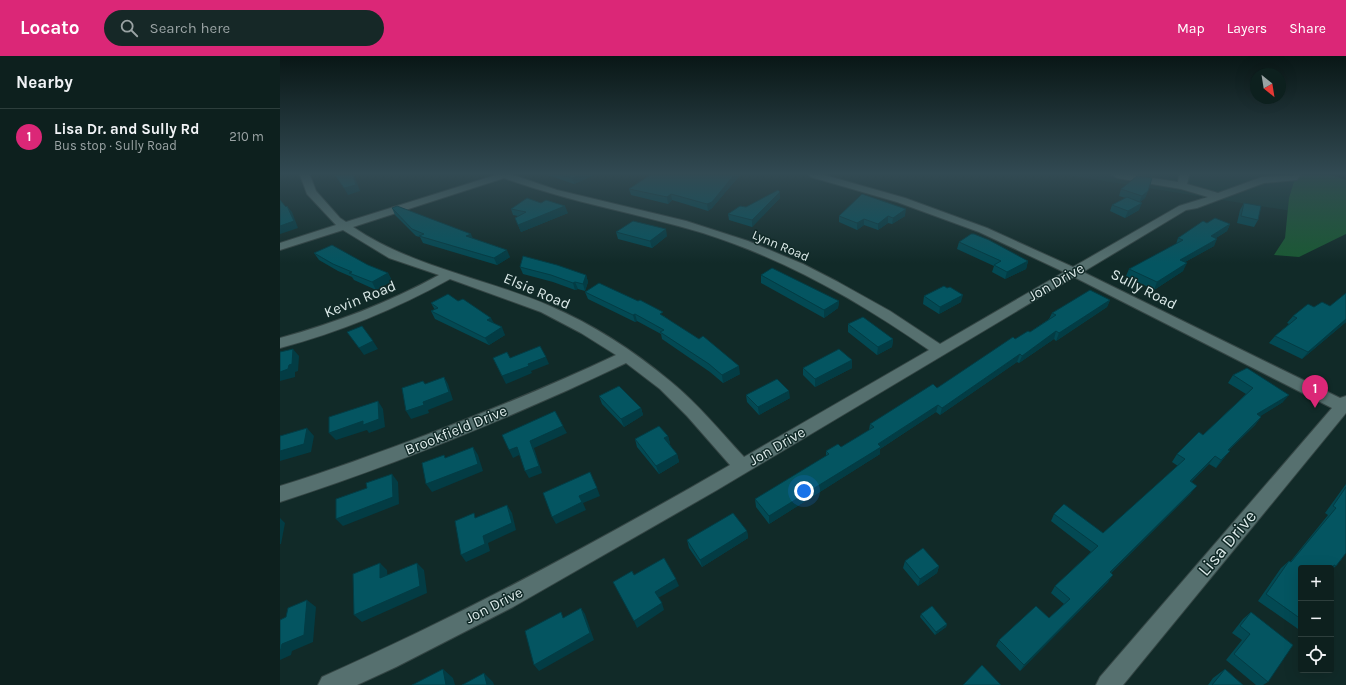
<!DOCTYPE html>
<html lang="en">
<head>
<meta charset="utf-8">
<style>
  :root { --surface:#0d201e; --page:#162827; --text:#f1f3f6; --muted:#9aa3a4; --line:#2d3e3c; --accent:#db2777 }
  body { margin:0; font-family:Karla,sans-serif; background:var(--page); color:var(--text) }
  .controls { position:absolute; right:12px; bottom:12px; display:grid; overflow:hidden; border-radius:4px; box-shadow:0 4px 16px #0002 }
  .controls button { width:36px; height:36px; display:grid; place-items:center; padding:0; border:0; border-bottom:1px solid var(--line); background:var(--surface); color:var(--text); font:20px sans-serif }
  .compass { position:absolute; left:970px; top:12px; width:36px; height:36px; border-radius:50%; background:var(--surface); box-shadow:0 4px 16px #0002; rotate:150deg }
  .you { position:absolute; left:524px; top:435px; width:14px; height:14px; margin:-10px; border:3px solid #fff; border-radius:50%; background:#1a73e8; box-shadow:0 0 0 6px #1a73e833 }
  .badge { display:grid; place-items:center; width:26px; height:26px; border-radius:50%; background:var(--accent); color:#fff; font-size:13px; font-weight:700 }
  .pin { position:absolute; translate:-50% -33px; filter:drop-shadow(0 1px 2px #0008) }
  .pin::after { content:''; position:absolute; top:21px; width:14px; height:12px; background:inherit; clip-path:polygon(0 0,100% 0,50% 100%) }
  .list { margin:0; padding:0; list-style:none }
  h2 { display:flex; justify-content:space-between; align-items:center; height:52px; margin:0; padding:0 16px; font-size:17px }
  h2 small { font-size:13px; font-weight:400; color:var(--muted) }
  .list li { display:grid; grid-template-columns:26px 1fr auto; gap:12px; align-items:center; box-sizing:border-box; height:56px; padding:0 16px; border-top:1px solid var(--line) }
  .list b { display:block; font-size:15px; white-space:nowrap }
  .list p { margin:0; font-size:13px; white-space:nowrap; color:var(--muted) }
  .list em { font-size:13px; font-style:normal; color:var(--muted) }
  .icon { flex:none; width:22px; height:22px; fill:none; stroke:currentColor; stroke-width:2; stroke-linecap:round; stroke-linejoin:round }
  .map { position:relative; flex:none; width:1066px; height:629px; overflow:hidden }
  header { display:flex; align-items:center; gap:24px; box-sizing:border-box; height:56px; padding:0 20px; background:var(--accent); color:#fff }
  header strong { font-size:19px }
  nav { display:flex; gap:22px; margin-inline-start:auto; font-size:14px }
  .search { width:280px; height:36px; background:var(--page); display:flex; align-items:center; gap:10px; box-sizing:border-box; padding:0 14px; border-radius:22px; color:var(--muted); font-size:15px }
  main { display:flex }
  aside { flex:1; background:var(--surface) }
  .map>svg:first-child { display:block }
  .built { fill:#113533 }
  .green { fill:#1a5933 }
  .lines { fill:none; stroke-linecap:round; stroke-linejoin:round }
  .minor-casing { stroke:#354645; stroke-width:2 }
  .minor { fill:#56706f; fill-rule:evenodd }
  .wall { fill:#034953 }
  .shaded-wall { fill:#033c44 }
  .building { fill:#045561; stroke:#033c44 }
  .labels { text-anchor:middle; stroke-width:3; stroke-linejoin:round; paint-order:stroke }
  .far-street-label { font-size:13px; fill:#dceae9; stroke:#112a28 }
  .street-label { font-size:15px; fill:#dceae9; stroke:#112a28 }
  .near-street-label { font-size:18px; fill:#dceae9; stroke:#112a28 }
</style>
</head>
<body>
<header>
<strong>Locato</strong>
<div class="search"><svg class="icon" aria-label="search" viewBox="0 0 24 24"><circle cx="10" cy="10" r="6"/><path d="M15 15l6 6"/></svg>Search here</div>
<nav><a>Map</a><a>Layers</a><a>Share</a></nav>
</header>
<main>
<aside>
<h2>Nearby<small></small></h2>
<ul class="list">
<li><span class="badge">1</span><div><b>Lisa Dr. and Sully Rd</b><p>Bus stop · Sully Road</p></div><em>210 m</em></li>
</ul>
</aside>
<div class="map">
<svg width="1066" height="629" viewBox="0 0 1066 629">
  <rect width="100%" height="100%" fill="#112a28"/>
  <path class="built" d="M787 119H1026L1030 158Z"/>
  <path class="green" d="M1016 119H1051L1066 124V178L1019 201 994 199 1005 182 1009 142Z"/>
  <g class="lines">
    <defs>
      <path id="minor" d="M20 119H30L36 135 60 162 66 166 216 119H233L277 134 406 165 468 185 523 208 558 226 610 255 660 288 784 216 699 176 617 146 531 121 529 119H544L625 142 707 172 793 211 899 150 928 141 901 133 837 122 832 119H853L898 126 899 119H909L907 128 938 137 982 121 1021 119 1017 124 984 127 917 152 906 154 803 216 1060 342 1066 340V357L843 629H816L820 621 1052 352 794 221 437 434 233 551 116 611 77 629H38L42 621C182 559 317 486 450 409L407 360 380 333 346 307C235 360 117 408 0 446V430C49 415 97 397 146 379 210 354 273 329 336 299L301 277 261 256 170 223C116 253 60 276 0 292V282C55 267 108 247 159 219L109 202 63 174 0 194V187L56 169 27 138ZM224 122C289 146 357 157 423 177 505 203 579 245 649 294L464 401C440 375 417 347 390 325 354 295 312 268 270 250 205 222 132 211 73 171Z"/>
    </defs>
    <use href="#minor" class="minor-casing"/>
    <use href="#minor" class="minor"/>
  </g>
  <path class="wall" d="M268 119H314L294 128Z
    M460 119 432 152 428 155 392 144 388 148 351 139 349 133Z
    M863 119H872V120Z
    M841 133 868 135 865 142 860 146 859 154 845 162 830 155 832 149 846 142 839 140Z
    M500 136V142L472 171 449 164 448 158 466 151Z
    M964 147 978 164 974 171 957 167 960 154Z
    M112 152 193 183 230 201 217 209 143 187 140 181 136 180 115 159Z
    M231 153 288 157 241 176 235 162 238 160 233 159Z
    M559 160H625L612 168 608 167 598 174 584 169 577 174 559 166Z
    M927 167 950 168 947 175 936 182 934 190 905 206 903 215 874 234 846 220 849 213 896 188 898 182Z
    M336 176 387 180 372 192 338 183Z
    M679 186 748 205 746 213 725 223 712 216 714 210 677 193Z
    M34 197 88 209 108 217 112 225 96 234 74 224 72 221 58 215 39 204Z
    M240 211 306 219 308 226 305 235 298 233 295 234 273 226 243 218Z
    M481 219 559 245 558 252 544 262 481 227Z
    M305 236 384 260 460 318 443 327 430 316 382 283 381 278 357 265 355 266 308 243Z
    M644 240 681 246 659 258 643 248Z
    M830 244 827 251 776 285 774 283 739 307 737 306 660 359 656 356 600 393V398L489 468 476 451 475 443 546 400V395L561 391 589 374 590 368 657 332 735 283 750 276 769 263 772 257Z
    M178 245 214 267 225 279 209 289 155 263 151 255 155 254 151 247Z
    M1050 250 1066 266 1022 303 989 287 995 280 1009 268 1007 267 1013 260 1034 251Z
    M568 268 613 283 612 291 597 299 568 276Z
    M572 304V312L535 331 523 319V312Z
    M953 319 1003 346 980 360 981 361 975 369 949 394 944 402 936 412 929 408 911 426V437L831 517 828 526 740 615 716 590 719 584 769 562 784 548 771 537 775 530 811 496 771 465 774 458 823 477 898 410 892 406 897 398 923 379 966 338 948 327Z
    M466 339 510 342 479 359 467 346Z
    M319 340 361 352 363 359 344 371 322 348Z
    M388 380 390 388H389L397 398 399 406 379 418 357 391 355 383Z
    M1066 428V497L1056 510 1051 514V512H1021V575L978 545 1001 512 1009 505 1010 506 1048 459 1045 457Z
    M467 475 468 482 422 511 409 492 407 484Z
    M625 505 659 510 657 517 638 530 623 512Z
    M971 556 988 626 983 629H976L946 604 962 584 952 577 963 563Z
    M641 558 667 568 666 571 655 579 640 561Z
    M945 613 963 629H928L933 622Z"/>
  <path class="shaded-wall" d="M73 119H74L80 135 68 139 64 132Z
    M300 119H314L294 128 292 122Z
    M454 119H460L432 152 428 155 427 148Z
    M868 135 865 142 859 147 862 140Z
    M500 136V142L472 171V164Z
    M391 138 392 144 388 148 387 141Z
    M862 147 859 154 845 162 848 155Z
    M7 150 12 156 18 172 0 178V170Z
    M285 150 288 157 241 176 238 169Z
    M626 153 625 160 612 168 613 162Z
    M608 160V167L598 174V168Z
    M584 163V169L577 174V167Z
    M950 168 947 175 928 187 931 180Z
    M386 173 387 180 372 192 370 185Z
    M191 178 194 185 186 180Z
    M937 183 934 190 896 211 900 204Z
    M227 194 230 201 217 209 214 202Z
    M748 205 746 213 725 223 727 216Z
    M907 207 903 215 874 234 877 226Z
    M108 217 112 225 96 234 92 226Z
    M306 219 308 226 305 235 303 228Z
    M295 226 298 233 295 234 293 227Z
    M683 239 681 246 659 258 660 251Z
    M830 244 827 251 776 285 779 277Z
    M559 245 558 252 544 262V254Z
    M355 258 357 265 355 266 353 259Z
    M211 262 215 269 207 264Z
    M1066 263V266L1022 303 1028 296Z
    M222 271 225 279 209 289 205 282Z
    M776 275 774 283 739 307 742 300Z
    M613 283 612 291 597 299 598 291Z
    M93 285 98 293 84 299 79 292Z
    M13 293 19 300 18 315 15 316V321L0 325V316L9 309Z
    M740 298 737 306 660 359 662 352Z
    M266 301 269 308 251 315 252 317 226 328 222 320 248 308Z
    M572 304V312L535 331V323Z
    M459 310 460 318 443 327 442 319Z
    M164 321 168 328 173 344 148 354 149 357 131 363 126 355 143 346Z
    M509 335 510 342 479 359 478 351Z
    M1009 339 1003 346 971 366 977 358Z
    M98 345 103 353 105 371 89 377 87 374 56 384 49 377Z
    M658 349 656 356 600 393V398L489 468V460Z
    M361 352 363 359 344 371 341 363Z
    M981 361 975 369 942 401 948 394Z
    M283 370 287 377 254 392 262 417 249 422 245 415 250 385Z
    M27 372 34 380 31 396 0 405V395Z
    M388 380 390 388 386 390 384 382Z
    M193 391 198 399 203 415 152 436 146 428Z
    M237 391 241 398 233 402 229 394Z
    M950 395 944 402 936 412 941 404Z
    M397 398 399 406 379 418 376 410Z
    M935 400 929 408 905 433 910 425Z
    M112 418 118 426 119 448 63 470 56 463Z
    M917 430 911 437 825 523 830 516Z
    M317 432 320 440 303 447 306 454 276 468 272 461 299 440Z
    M227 449 232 457 236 474 208 487 210 495 186 506 181 499 203 480Z
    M0 462 5 467 1 488H0Z
    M467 475 468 482 422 511 420 504Z
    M100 507 107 514 108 529 100 522Z
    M137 507 144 514 147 537 82 566 74 559Z
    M659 510 657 517 638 530 640 523Z
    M833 519 828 526 740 615 744 609Z
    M396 523 399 530 378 542 375 536Z
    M27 544 36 551 33 586 12 595 11 599 0 604V594L2 588Z
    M382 547 384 554 357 572 354 565Z
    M301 552 305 558 314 584 259 615 254 609Z
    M667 568 666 571 655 579 656 576Z
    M163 613 173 622 175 629H166Z
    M204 617 213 626 214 629H207Z"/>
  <path class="building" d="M55 119H73L76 129 64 132Z
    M282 119H300L292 122Z
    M370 119H454L432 146 427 148 391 138 387 141 349 133Z
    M857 120 872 122 868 135 862 140 841 133Z
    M498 134 500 136 472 164 448 158 460 150 466 151Z
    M582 138 626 153 613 162 608 160 598 168 584 163 577 167 559 160Z
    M847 141 862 147 848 155 832 149Z
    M247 142 261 147 266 144 285 150 238 169 235 162 246 156 231 153Z
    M0 144 6 151 7 150 14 165 0 170Z
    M964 147 981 150 978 164 961 160Z
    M117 150 191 178 186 180 227 194 214 202 139 180 144 178 132 173 112 152Z
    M935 162 950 168 931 180 937 183 900 204 907 207 877 226 849 213 903 184 898 182 923 165 927 167Z
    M353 165 386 173 370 185 336 176Z
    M691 178H694L709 184 748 205 727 216 714 209 721 205 679 186Z
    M52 189 88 209 108 217 92 226 69 217 72 216 53 208 34 197Z
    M243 200 277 209 306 219 303 228 295 226 293 227 271 219 240 211Z
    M492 212 559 245 544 254 481 219Z
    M319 227 358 245 360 244 383 256 380 258 419 283 423 280 459 310 442 319 429 308 380 276 384 274 355 258 353 259 305 236Z
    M664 230 667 232 670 231 683 239 660 251 644 240Z
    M810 234 830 244 779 277 776 275 742 300 740 298 662 352 658 349 598 388 601 391 489 460 475 443 549 398 546 395 558 388 561 391 594 371 590 368 653 328 657 332 733 281 735 283 748 275 750 276 776 259 772 257Z
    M1066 237V263L1028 296 995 280 1017 262 1013 260 1028 248 1034 251 1042 246 1050 250Z
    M168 238 178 245 183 243 211 262 207 264 222 271 205 282 151 255 158 252 151 247Z
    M583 261 613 283 598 291 568 268Z
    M82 270 93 285 79 292 67 276Z
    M260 290 266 301 248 308 249 310 222 320 213 302 227 296 230 302Z
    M13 293 12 308 9 309 8 313 0 316V296Z
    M559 293 572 304 535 323 523 312Z
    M967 312 1009 339 977 358 981 361 948 394 950 395 941 404 935 400 910 425 917 430 830 516 833 519 744 609 719 584 756 550 769 562 790 543 775 530 818 490 774 458 784 448 823 477 905 403 897 398 919 376 923 379 973 332 953 319Z
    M164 321 169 336 143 346 144 349 126 355 122 332 143 325 145 328Z
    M497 323 509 335 478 351 466 339Z
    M339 330 361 352 341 363 319 340Z
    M98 345 99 363 83 369V365L49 377V361Z
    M275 355 283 370 250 385 259 410 245 415 237 391 229 394 222 379Z
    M379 370 388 380 384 382 397 398 376 410 355 383Z
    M27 372 24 388 0 395V380Z
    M193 391 198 408 146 428 142 407 164 399 165 402Z
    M310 416 317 432 299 440 302 446 272 461 263 437Z
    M112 418 113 441 56 463V443L87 432 86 427Z
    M1066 431V497L1056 510 1054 509 1051 514V512H1021V563L986 538 1009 505 1011 506 1056 452 1053 450Z
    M227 449 232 467 203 480 205 488 181 499 175 465 194 457 195 462Z
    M453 457 467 475 420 504 407 484Z
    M643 492 659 510 640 523 625 505Z
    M384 502 396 523 375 536 382 547 354 565 333 526 352 515 354 519Z
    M100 507V522L137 507 140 530 74 559 73 518Z
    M27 544 24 579 2 588 1 593 0 594V564L6 561 8 552Z
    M652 550 667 568 656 576 641 558Z
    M301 552 310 577 254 609 245 575 281 556 283 562Z
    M971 556 1013 589 988 626 954 598 970 578 960 570Z
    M702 609 721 629H683Z
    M163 613 166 629H132Z
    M945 613 963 629H932Z
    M204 617 207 629H182Z"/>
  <linearGradient id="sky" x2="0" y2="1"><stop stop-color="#091716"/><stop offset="0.57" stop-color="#324a53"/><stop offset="1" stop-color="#324a53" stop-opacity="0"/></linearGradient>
  <rect width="1066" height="207" fill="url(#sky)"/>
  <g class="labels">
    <g class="far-street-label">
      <text transform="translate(501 189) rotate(23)" y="5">Lynn Road</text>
    </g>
    <g class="street-label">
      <text transform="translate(776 226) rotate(-30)" y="5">Jon Drive</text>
      <text transform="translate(864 233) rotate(27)" y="5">Sully Road</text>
      <text transform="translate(257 235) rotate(23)" y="5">Elsie Road</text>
      <text transform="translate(80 243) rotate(-22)" y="5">Kevin Road</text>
      <text transform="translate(176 374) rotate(-22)" y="5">Brookfield Drive</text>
      <text transform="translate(497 390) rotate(-30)" y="5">Jon Drive</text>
      <text transform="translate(214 549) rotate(-27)" y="5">Jon Drive</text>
    </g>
    <g class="near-street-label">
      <text transform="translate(947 487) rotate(-50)" y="6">Lisa Drive</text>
    </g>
  </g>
</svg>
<div class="controls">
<button>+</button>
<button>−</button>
<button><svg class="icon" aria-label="locate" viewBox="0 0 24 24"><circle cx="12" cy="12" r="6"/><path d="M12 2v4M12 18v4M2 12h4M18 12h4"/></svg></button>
</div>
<svg class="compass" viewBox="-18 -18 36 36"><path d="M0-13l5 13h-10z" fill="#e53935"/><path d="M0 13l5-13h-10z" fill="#9aa3a4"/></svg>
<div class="you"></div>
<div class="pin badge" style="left:1035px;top:352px">1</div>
</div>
</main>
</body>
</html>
